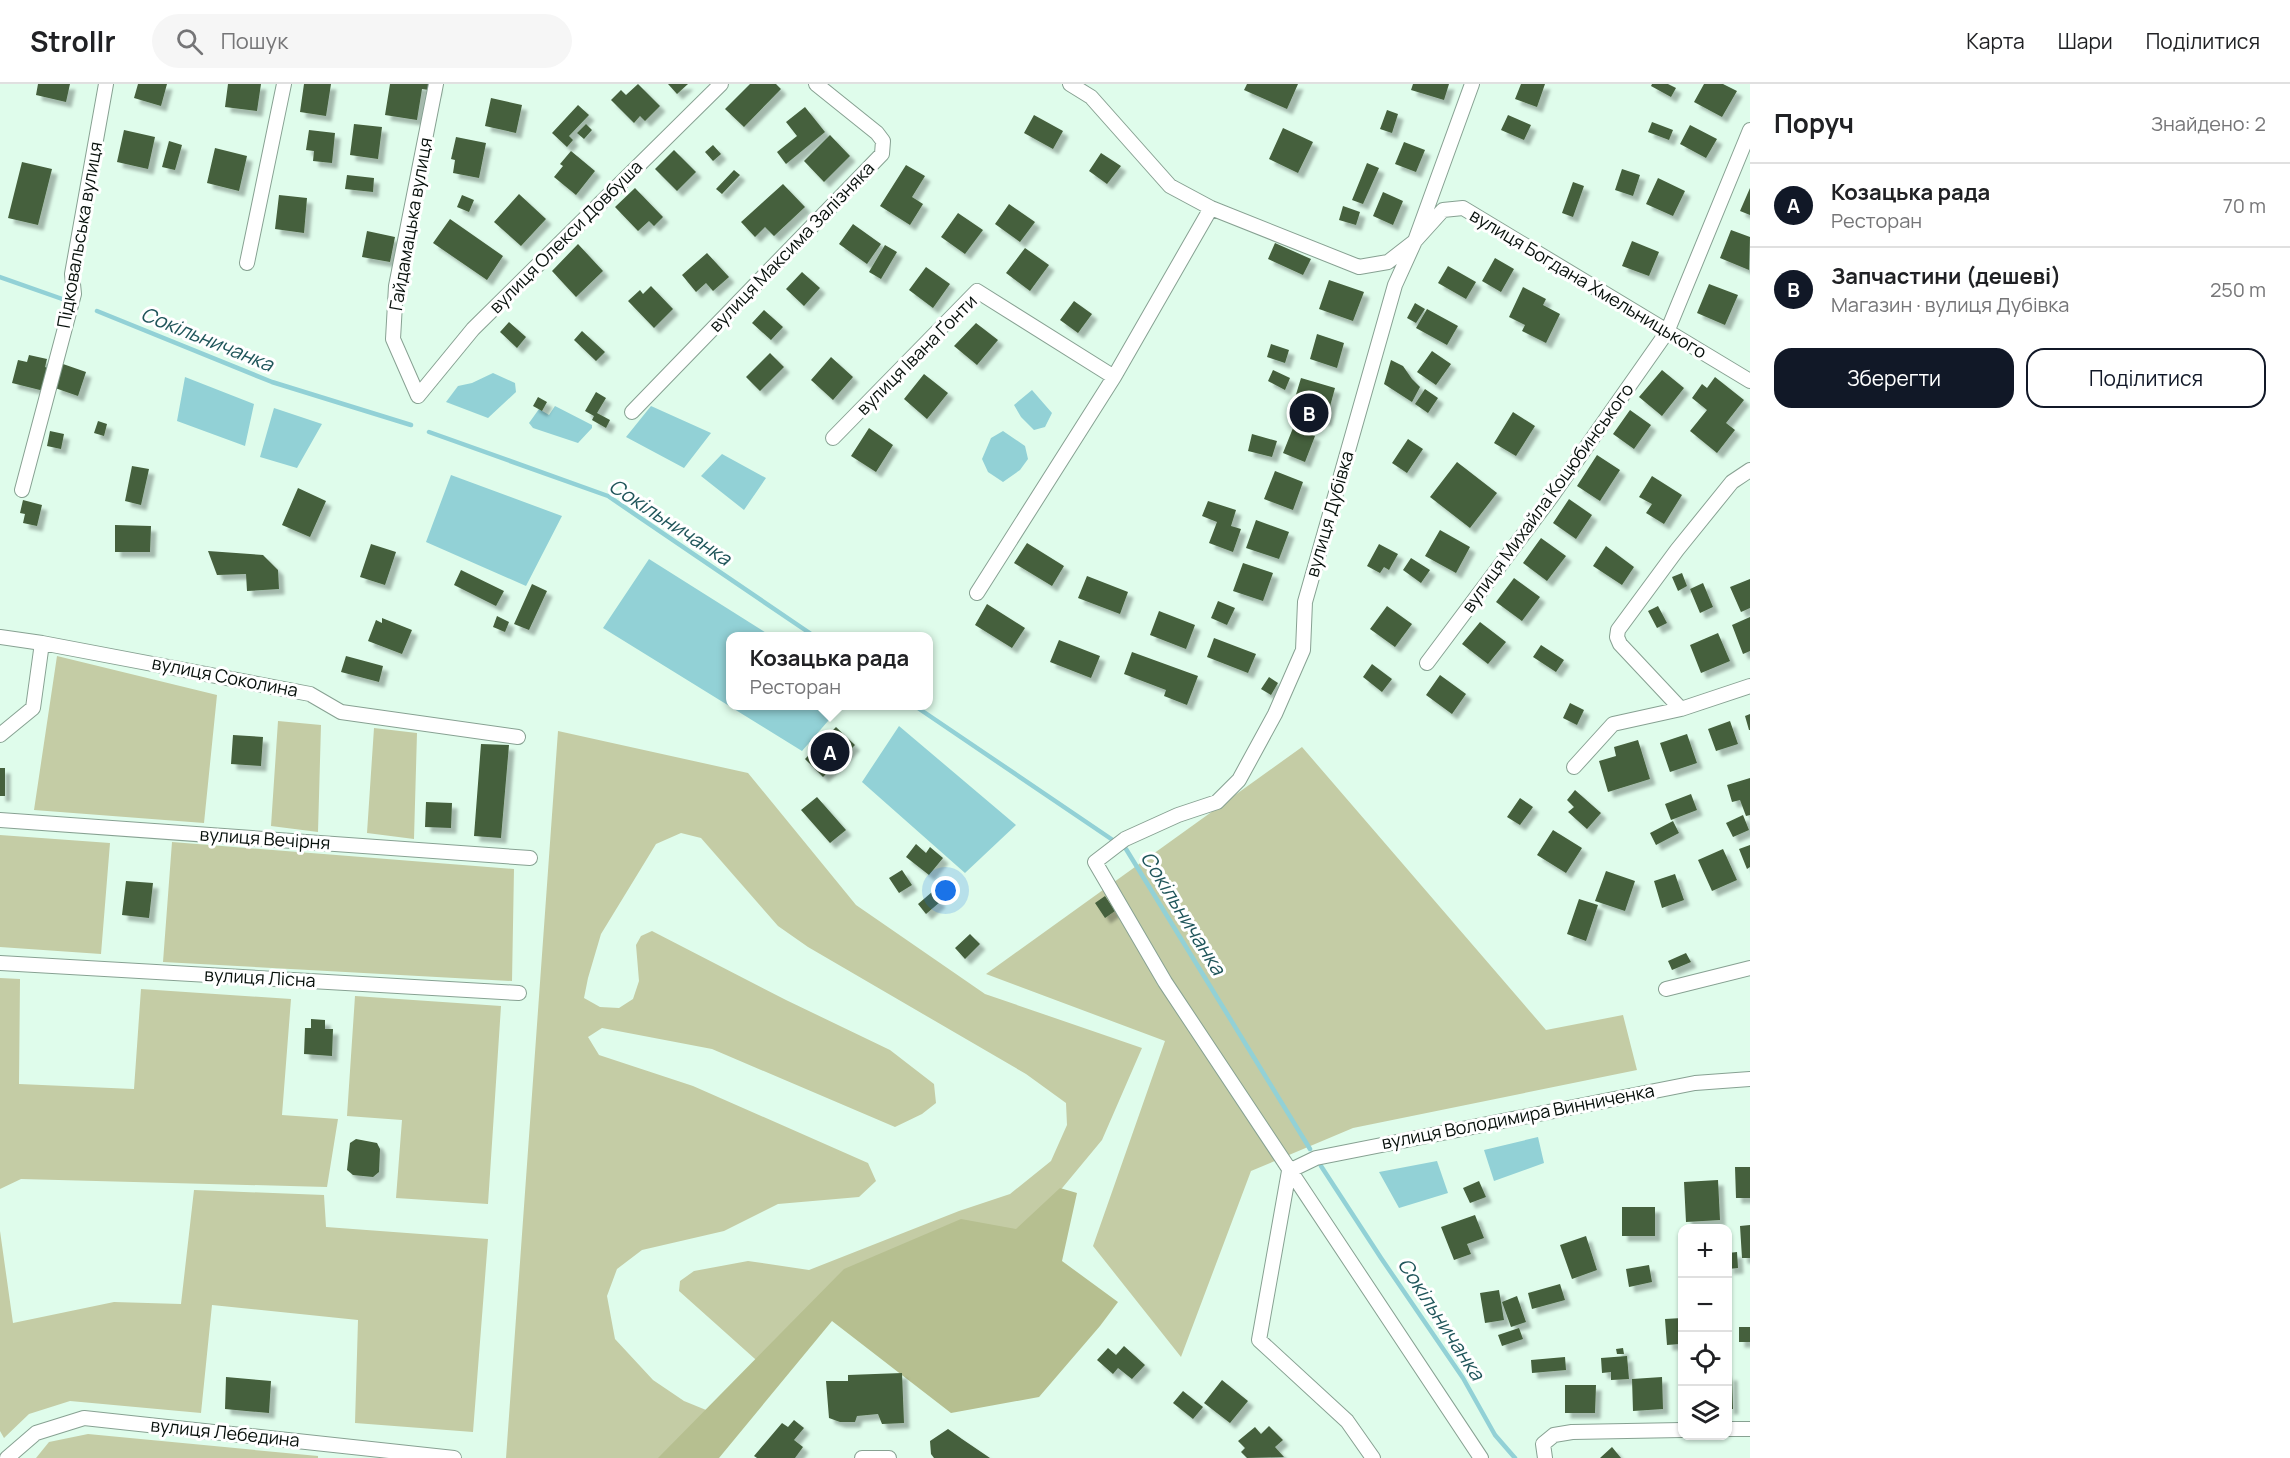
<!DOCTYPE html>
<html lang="uk">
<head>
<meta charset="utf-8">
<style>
  :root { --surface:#fff; --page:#f6f6f6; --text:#202124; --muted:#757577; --line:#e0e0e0; --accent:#111827 }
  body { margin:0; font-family:Manrope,sans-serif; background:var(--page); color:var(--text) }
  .controls { position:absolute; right:18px; bottom:18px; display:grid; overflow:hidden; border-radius:12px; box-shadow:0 2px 4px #0004 }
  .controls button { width:54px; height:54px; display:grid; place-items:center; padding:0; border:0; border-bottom:2px solid var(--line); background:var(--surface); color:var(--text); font:30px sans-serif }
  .you { position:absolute; left:946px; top:807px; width:21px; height:21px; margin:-15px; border:4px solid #fff; border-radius:50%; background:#1a73e8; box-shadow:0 0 0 9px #1a73e833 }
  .badge { display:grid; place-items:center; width:39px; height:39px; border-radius:50%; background:var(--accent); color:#fff; font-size:20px; font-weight:700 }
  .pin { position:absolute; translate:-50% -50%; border:3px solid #fff; box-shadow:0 2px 6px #0006 }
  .popup { position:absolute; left:726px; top:548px; width:207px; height:78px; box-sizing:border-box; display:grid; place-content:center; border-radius:12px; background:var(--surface); filter:drop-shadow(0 2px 4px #0005); font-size:20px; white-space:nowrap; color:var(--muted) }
  .popup b { font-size:22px; color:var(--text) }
  .popup::after { content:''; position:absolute; left:50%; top:100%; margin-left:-12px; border:12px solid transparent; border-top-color:var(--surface) }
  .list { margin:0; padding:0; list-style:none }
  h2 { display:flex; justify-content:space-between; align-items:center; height:78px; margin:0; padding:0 24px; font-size:26px }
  h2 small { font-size:20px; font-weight:400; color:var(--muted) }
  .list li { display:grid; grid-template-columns:39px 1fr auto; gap:18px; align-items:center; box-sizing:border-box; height:84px; padding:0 24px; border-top:2px solid var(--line) }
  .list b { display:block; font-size:22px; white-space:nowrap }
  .list p { margin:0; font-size:20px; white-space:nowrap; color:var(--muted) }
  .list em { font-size:20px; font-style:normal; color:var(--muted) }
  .actions { display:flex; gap:12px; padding:18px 24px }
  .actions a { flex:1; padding:14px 0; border:2px solid var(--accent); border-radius:18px; text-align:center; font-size:21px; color:var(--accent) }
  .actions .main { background:var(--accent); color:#fff }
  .icon { flex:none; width:33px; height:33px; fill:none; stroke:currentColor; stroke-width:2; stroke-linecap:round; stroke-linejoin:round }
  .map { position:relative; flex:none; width:1750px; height:1374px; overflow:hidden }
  header { display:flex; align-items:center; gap:36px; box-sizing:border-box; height:84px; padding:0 30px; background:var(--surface); border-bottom:2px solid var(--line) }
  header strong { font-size:28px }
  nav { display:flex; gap:33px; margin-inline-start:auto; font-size:21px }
  .search { width:420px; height:54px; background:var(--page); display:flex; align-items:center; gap:15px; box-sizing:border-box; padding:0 21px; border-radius:33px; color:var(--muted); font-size:22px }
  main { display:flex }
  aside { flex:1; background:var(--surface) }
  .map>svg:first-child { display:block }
  .green { fill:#c4cca5; fill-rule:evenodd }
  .forest { fill:#b6bf90 }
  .water { fill:#92d1d6 }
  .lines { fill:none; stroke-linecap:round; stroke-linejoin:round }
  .stream { stroke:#92d1d6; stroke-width:4.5 }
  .building { fill:#45603c; filter:url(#shadow) }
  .street-casing { stroke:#87a192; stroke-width:16 }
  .street { stroke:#fff; stroke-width:14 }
  .labels { text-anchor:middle; stroke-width:6; stroke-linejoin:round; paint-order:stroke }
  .street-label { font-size:18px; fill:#07100b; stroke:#fff }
  .water-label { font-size:20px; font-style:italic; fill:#1f555a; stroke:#fff }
</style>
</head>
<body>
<header>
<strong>Strollr</strong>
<div class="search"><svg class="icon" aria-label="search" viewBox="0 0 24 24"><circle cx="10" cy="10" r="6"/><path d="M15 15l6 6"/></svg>Пошук</div>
<nav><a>Карта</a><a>Шари</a><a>Поділитися</a></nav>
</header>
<main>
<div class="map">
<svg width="1750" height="1374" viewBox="0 0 1750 1374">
  <defs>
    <filter id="shadow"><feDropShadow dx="5.5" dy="5.5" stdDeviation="1.5" flood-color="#0004"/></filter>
  </defs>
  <rect width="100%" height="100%" fill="#dffceb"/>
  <path class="green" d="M57 572 217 611 204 739 34 726Z
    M278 637 321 641 318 748 271 742Z
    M374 644 417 649 414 755 367 749Z
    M558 647 748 689 856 821 985 910 1142 964 1102 1056 1039 1132 931 1204 836 1224 703 1374H506ZM681 749 701 754 778 842 808 863 1026 990 1066 1019 1067 1041 1051 1077 1010 1110 959 1127 809 1186 748 1177 694 1187 680 1197 679 1207 765 1284 711 1328 684 1317 653 1296 615 1255 607 1212 617 1185 642 1166 724 1147 778 1120 859 1113 876 1097 868 1079 693 1002 599 971 588 953 602 944 712 965 895 1043 922 1030 936 1019 934 1000 890 966 786 916 652 847 641 852 636 861 639 897 633 915 619 924 600 923 584 914 588 894 601 850 656 760Z
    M1302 663 1546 946 1623 931 1637 986 1353 1044 1251 1087 1181 1273 1093 1162 1165 957 986 890Z
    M0 751 110 759 101 870 0 863Z
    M172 758 514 785 512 897 163 878Z
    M0 894 20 895 19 1000 134 1005 141 905 291 915 282 1031 338 1035 327 1103 21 1095 0 1105Z
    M355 912 501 922 488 1120 396 1114 402 1036 347 1032Z
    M194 1106 324 1111 326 1143 488 1155 473 1348 355 1339 358 1236 212 1221 201 1329 70 1317 29 1330 4 1354 0 1347V1147L13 1239 114 1218 181 1220Z
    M88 1350 318 1372V1374H36L49 1358Z"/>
  <path class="forest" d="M1060 1104 1077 1109 1062 1177 1118 1218 1100 1242 1039 1313 951 1329 832 1237 719 1374H658L844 1185 961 1135 1016 1145Z"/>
  <path class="water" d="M493 289 515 299 516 308 488 334 446 318 458 302 472 299Z
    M185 293 254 320 245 362 177 337Z
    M1032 306 1052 329 1045 343 1034 346 1021 333 1014 321Z
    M555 322 592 341V344L578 359 533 344 529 339 539 325 549 331Z
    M651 322 711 349 684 384 626 353Z
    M274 324 322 340 297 384 260 373Z
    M1003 347 1025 362 1028 375 1020 386 1003 398 988 388 982 375 991 354Z
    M722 370 766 394 744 426 701 392Z
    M451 391 562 432 526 502 426 458Z
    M649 475 771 552H731V622H841L802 667 603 544Z
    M899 642 1016 741 965 789 862 698Z
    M1538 1053 1544 1079 1494 1097 1484 1066Z
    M1437 1077 1448 1109 1399 1124 1379 1088Z"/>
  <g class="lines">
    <path class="stream" d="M0 193 68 217
      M97 227 272 298 411 341
      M429 348 608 412 814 552
      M915 622 1126 765 1310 1065
      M1321 1082 1381 1174 1463 1294 1495 1351 1515 1374"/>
  </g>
  <path class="building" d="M38 0H70L66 18 36 11Z
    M138 0H167L161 22 134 14Z
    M228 0H261L257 27 225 23Z
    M304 0H331L326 32 300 28Z
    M390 0H436L435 7 422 5 417 36 385 31Z
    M638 0 660 22 645 37 640 32 634 39 611 16 621 6 626 11Z
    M668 0H688L677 10Z
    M750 0H776L781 5 744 43 725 25Z
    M1247 0H1298L1287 25 1244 6Z
    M1413 0H1449L1444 16 1411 6Z
    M1521 0H1545L1537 23 1515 15Z
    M1652 0H1668L1676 4 1671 13 1651 2Z
    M1704 0H1723L1737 7 1722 33 1694 18Z
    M491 14 522 21 516 49 485 42Z
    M578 21 589 31 569 52 573 56 567 63 552 49Z
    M805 23 825 48 786 80 777 68 797 52 786 38Z
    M1387 26 1398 30 1392 49 1380 45Z
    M1034 31 1063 47 1053 65 1024 49Z
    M1508 31 1531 41 1524 56 1501 46Z
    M1652 38 1673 46 1669 56 1648 48Z
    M354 40 382 43 378 75 350 71Z
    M586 40 592 46 584 55 577 49Z
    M1690 41 1717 55 1706 74 1680 60Z
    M1283 44 1313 58 1298 89 1269 75Z
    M124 46 155 53 148 85 117 78Z
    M309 46 335 49 332 79 313 77 314 67 306 66Z
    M830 51 850 72 824 98 804 77Z
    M456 53 486 59 479 94 453 89 455 76 451 75Z
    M169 57 182 61 175 86 162 83Z
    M1404 58 1425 66 1416 88 1395 80Z
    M713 61 721 70 713 77 705 68Z
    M215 64 247 72 239 107 207 99Z
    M674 66 696 88 677 107 655 85Z
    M571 67 595 87 576 111 554 93 563 82 560 80Z
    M1101 69 1121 82 1107 100 1089 87Z
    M22 78 52 85 38 141 8 134Z
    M1367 79 1379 84 1363 120 1352 116Z
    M906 81 925 92 912 113 923 120 910 141 880 122Z
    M1622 85 1640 91 1633 112 1615 106Z
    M734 86 740 91 722 110 716 105Z
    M347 91 374 94 373 108 345 105Z
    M1658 94 1685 107 1673 132 1646 120Z
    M1573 98 1584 102 1573 133 1562 129Z
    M783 100 805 123 774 152 765 143 755 153 741 138Z
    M635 104 663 133 654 142 649 137 638 147 615 123Z
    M1750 104V131L1740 127Z
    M1383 108 1403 117 1393 141 1373 132Z
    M519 110 546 135 521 162 494 138Z
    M279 111 307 114 304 149 275 145Z
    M462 111 474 116 469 128 457 123Z
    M1009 120 1035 138 1020 158 995 140Z
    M1343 122 1360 128 1356 141 1339 136Z
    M958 129 983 146 965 170 941 153Z
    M450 135 503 172 487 196 433 159Z
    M853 140 881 160 867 180 839 160Z
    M1731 146 1750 153 1749 186 1720 174Z
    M367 147 395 153 390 178 362 173Z
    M1632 157 1659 168 1649 192 1622 182Z
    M1275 159 1311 175 1303 191 1268 175Z
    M578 160 603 187 576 213 552 187Z
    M885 161 897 168 881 195 869 188Z
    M1025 164 1049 181 1030 207 1006 189Z
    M707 169 729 193 713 207 706 199 696 208 682 191Z
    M1495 174 1514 185 1501 208 1482 197Z
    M1448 182 1476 198 1466 215 1438 199Z
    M926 183 950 200 933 224 909 206Z
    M802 188 820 204 804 222 786 205Z
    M1329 196 1364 208 1353 237 1319 225Z
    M1709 200 1738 211 1725 241 1697 229Z
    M651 202 673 225 654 244 628 217 640 206 643 210Z
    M1523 203 1546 215 1543 221 1560 230 1546 259 1522 247 1525 241 1509 233Z
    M1074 217 1092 230 1078 249 1060 236Z
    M1415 219 1425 225 1416 239 1407 234Z
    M1427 225 1458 242 1447 261 1416 244Z
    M764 226 783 243 771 256 752 239Z
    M509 238 526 253 517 264 500 248Z
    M976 239 998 256 977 281 954 262Z
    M582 247 605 268 596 277 574 256Z
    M1317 250 1344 259 1337 284 1310 275Z
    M1271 260 1289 266 1285 279 1267 273Z
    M1432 267 1451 280 1436 301 1417 288Z
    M770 269 784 283 760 307 746 293Z
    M29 271 47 275 45 283 50 285 44 307 12 299 18 276 27 278Z
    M831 273 853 293 833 316 811 296Z
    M1391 276 1403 282 1412 295 1420 303 1412 318 1384 300Z
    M63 280 86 288 78 312 55 304Z
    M1273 286 1290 294 1285 306 1268 297Z
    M1662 286 1684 304 1662 332 1639 313Z
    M924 290 948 309 927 335 904 315Z
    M1715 293 1744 316 1726 339 1735 346 1717 369 1690 347 1707 326 1692 314 1702 300 1707 304Z
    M1301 294 1335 304 1326 337 1291 327Z
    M1425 305 1438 314 1428 329 1415 320Z
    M596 308 606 314 597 329 610 336 606 344 592 336 594 332 585 327Z
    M538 313 547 318 542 327 533 322Z
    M1630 326 1651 341 1634 365 1613 350Z
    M1513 328 1535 342 1516 372 1494 359Z
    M98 337 107 340 104 352 94 349Z
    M869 344 893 361 876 388 851 372Z
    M1293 344 1315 352 1305 378 1283 369Z
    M50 347 64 350 61 365 47 362Z
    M1252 350 1277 357 1272 373 1248 367Z
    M1408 355 1423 365 1407 389 1392 379Z
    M1597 371 1620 386 1600 417 1577 402Z
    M1457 378 1497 409 1470 444 1430 413Z
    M132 382 149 385 141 421 125 417Z
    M1275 387 1303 398 1293 426 1264 415Z
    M1652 392 1682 411 1664 440 1646 429 1652 420 1639 413Z
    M298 404 326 417 310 453 282 441Z
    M1569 415 1592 431 1576 455 1553 439Z
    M23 416 42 421 37 442 23 439 25 430 20 429Z
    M1208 417 1236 426 1231 442 1241 445 1233 468 1209 459 1217 438 1202 432Z
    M1256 436 1289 448 1279 475 1246 464Z
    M115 441 151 442 150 468H115Z
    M1440 446 1470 463 1456 489 1425 472Z
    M1541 454 1566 472 1547 497 1523 479Z
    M1027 459 1064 482 1052 502 1014 479Z
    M371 460 396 468 385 501 360 493Z
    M1379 460 1398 470 1389 486 1384 483 1380 489 1367 482Z
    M1606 462 1634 483 1622 501 1593 482Z
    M208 467 263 471 278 486 279 505 247 507 246 490 217 491Z
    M1411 474 1430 486 1421 499 1403 486Z
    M1243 479 1273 489 1263 517 1233 507Z
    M461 486 504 507 496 522 454 501Z
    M1682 489 1687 502 1678 507 1672 493Z
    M1087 492 1128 508 1120 530 1078 514Z
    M1514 494 1540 513 1522 537 1496 518Z
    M1750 495V524L1741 528 1730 503Z
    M1703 499 1713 523 1700 529 1690 505Z
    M532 500 547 507 529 546 514 540Z
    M1218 517 1235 524 1227 541 1211 534Z
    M987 520 1025 544 1012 564 975 541Z
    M1387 522 1412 540 1395 563 1370 545Z
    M1658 522 1667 539 1657 544 1648 527Z
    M1159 527 1195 541 1186 565 1150 551Z
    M497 532 509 538 505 548 493 543Z
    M1750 533V567L1743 570 1732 541Z
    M382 534 412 546 402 570 368 557 376 536 382 539Z
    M1480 538 1506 558 1488 580 1462 560Z
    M1718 549 1730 577 1701 589 1690 561Z
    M1214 554 1256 570 1248 589 1207 573Z
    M1059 556 1100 572 1091 594 1050 578Z
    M1541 561 1564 576 1556 588 1533 573Z
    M1132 568 1198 592 1187 621 1164 612 1166 606 1124 590Z
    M346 572 383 582 379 598 341 588Z
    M1372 580 1392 595 1382 608 1363 593Z
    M1440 591 1466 610 1452 630 1426 611Z
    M1269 593 1278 599 1271 611 1261 605Z
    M1570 619 1584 626 1577 641 1563 634Z
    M1750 630V646H1749L1745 632Z
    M1730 637 1738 660 1716 667 1708 645Z
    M836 643 855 661 823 693 805 675Z
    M1687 650 1697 679 1670 688 1660 659Z
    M233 651 263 653 261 682 231 680Z
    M1638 656 1650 695 1608 708 1599 677 1616 672 1614 663Z
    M481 660 509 661 501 754 474 752Z
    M0 684H5V712H0Z
    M1750 694V731L1746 732 1740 716 1732 718 1727 701Z
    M1575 706 1601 729 1587 745 1568 728 1574 723 1567 716Z
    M1691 710 1697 726 1671 736 1665 720Z
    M817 713 846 746 830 759 801 726Z
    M1520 714 1533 723 1520 741 1507 733Z
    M426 718 452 719 451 744 425 743Z
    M1743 731 1749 746 1733 753 1726 739Z
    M1673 737 1679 749 1656 761 1650 749Z
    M1553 746 1582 764 1566 789 1537 771Z
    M916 760 926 769 930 763 943 774 929 791 906 773Z
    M1750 761V783L1747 785 1739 765Z
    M1723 765 1737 796 1712 807 1698 776Z
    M902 786 912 801 899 809 889 794Z
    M1606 787 1635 797 1625 827 1595 817Z
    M1675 790 1684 816 1662 824 1654 797Z
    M126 797 153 799 149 834 122 831Z
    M932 808 940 818 926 830 918 820Z
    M1105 812 1115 827 1105 834 1095 819Z
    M1579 815 1598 821 1586 857 1567 850Z
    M970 850 980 860 965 875 955 864Z
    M1686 869 1691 878 1672 886 1668 877Z
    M311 935 325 936V945H333L332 972 304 970 305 944H311Z
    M356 1055 377 1059 380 1065 379 1088 373 1093 353 1091 347 1086 350 1059Z
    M1735 1083H1750V1114H1736Z
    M1718 1096 1720 1136 1686 1138 1684 1098Z
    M1479 1097 1486 1113 1470 1119 1463 1104Z
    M1622 1123H1655V1152H1622Z
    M1475 1131 1484 1154 1467 1160 1471 1170 1454 1176 1441 1143Z
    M1750 1141V1174H1742L1740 1142Z
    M1586 1152 1597 1186 1572 1195 1560 1161Z
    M1737 1168 1738 1184 1728 1185V1169Z
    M1649 1181 1652 1198 1629 1203 1626 1185Z
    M1560 1200 1565 1216 1532 1225 1528 1209Z
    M1499 1206 1504 1236 1485 1239 1480 1209Z
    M1517 1212 1526 1238 1511 1243 1502 1218Z
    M1682 1234V1266H1680V1260L1667 1261 1665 1235Z
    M1739 1243H1750V1258H1739Z
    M1519 1244 1523 1255 1502 1262 1498 1251Z
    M1124 1262 1145 1281 1132 1295 1118 1284 1113 1290 1097 1276 1108 1264 1116 1271Z
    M1623 1264 1624 1270H1617L1616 1265Z
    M1627 1272 1629 1295 1611 1296V1288L1602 1289 1601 1274Z
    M1565 1273 1566 1286 1532 1289 1531 1276Z
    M902 1289 904 1339 882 1340 878 1330 857 1332 855 1338H840L829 1334 826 1297H848V1291Z
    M1728 1291H1732L1733 1325H1728Z
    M226 1293 271 1297 269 1329 225 1325Z
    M1662 1293 1663 1325 1633 1327 1632 1295Z
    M1222 1296 1248 1317 1230 1339 1204 1319Z
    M1565 1301H1596L1595 1329H1565Z
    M1183 1307 1203 1323 1193 1335 1173 1319Z
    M794 1336 804 1344 794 1356 803 1363 795 1374H757L754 1372 782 1339 788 1343Z
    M1269 1342 1283 1356 1275 1363 1284 1373 1247 1374 1241 1368 1245 1364 1238 1357 1255 1343 1261 1350Z
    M948 1345 962 1355 990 1374H934L931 1370 930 1357Z
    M1612 1363 1621 1374H1600Z"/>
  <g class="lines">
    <defs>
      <path id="street" d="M436 0 396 202 393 255 418 312 473 245 721 0
        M1070 0 1091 13 1170 102 1211 124 1359 183 1388 178 1415 157 1443 126 1463 124 1750 297
        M1472 0 1415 157 1395 201 1305 518 1303 566 1275 630 1239 696 1217 718 1178 731 1125 755 1095 778 1165 898 1481 1374
        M247 179 284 0
        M632 328 882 70 883 57 877 49 816 0
        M833 354 977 207 1114 293 1211 124
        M22 406 74 210 72 190 106 0
        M977 509 1114 293
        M0 553 42 559 310 610 341 628 518 653
        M1427 579 1552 412 1667 248 1750 46
        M1681 625 1620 560 1617 553 1618 546 1677 466 1732 398 1750 386
        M0 651 33 624 42 559
        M1574 683 1613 640 1681 625 1750 602
        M0 736 530 774
        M0 879 519 909
        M1666 905 1750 884
        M1289 1087 1316 1074 1695 999 1750 995
        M1289 1087 1259 1256 1347 1337 1373 1374
        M1728 1345H1750
        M7 1374 36 1349 84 1334 454 1374
        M862 1374H889
        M1545 1374 1543 1360 1554 1351 1572 1348 1682 1346"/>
    </defs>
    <use href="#street" class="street-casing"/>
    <use href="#street" class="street"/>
  </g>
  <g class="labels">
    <g class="street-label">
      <text transform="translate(411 140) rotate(-80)" y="6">Гайдамацька вулиця</text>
      <text transform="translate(80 151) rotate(-80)" y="6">Підковальська вулиця</text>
      <text transform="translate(566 153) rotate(-45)" y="6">вулиця Олекси Довбуша</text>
      <text transform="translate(792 163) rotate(-46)" y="6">вулиця Максима Залізняка</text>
      <text transform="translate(1588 200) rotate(31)" y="6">вулиця Богдана Хмельницького</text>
      <text transform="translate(917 271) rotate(-45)" y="6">вулиця Івана Ґонти</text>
      <text transform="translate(1548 414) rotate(-54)" y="6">вулиця Михайла Коцюбинського</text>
      <text transform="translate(1330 430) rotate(-74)" y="6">вулиця Дубівка</text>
      <text transform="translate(225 593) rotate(11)" y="6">вулиця Соколина</text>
      <text transform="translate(265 755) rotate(4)" y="6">вулиця Вечірня</text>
      <text transform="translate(260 894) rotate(3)" y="6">вулиця Лісна</text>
      <text transform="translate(1518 1033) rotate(-11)" y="6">вулиця Володимира Винниченка</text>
      <text transform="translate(225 1349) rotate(6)" y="6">вулиця Лебедина</text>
    </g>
    <g class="water-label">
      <text transform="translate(207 255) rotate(22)" y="7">Сокільничанка</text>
      <text transform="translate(670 438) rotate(33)" y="7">Сокільничанка</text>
      <text transform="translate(1183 829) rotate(58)" y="7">Сокільничанка</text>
      <text transform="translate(1441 1235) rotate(57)" y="7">Сокільничанка</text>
    </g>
  </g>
</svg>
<div class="controls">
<button>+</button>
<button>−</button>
<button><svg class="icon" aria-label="locate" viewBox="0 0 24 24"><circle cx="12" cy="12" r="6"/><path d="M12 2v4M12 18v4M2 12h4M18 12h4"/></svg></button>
<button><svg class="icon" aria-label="layers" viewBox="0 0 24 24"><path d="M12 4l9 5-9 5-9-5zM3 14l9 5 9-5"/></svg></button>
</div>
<div class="you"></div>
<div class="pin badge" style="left:830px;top:668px">A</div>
<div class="popup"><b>Козацька рада</b>Ресторан</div>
<div class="pin badge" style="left:1309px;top:329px">B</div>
</div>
<aside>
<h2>Поруч<small>Знайдено: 2</small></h2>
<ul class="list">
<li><span class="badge">A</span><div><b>Козацька рада</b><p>Ресторан</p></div><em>70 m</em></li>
<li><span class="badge">B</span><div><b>Запчастини (дешеві)</b><p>Магазин · вулиця Дубівка</p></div><em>250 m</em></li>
</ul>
<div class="actions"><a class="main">Зберегти</a><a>Поділитися</a></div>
</aside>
</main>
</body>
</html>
